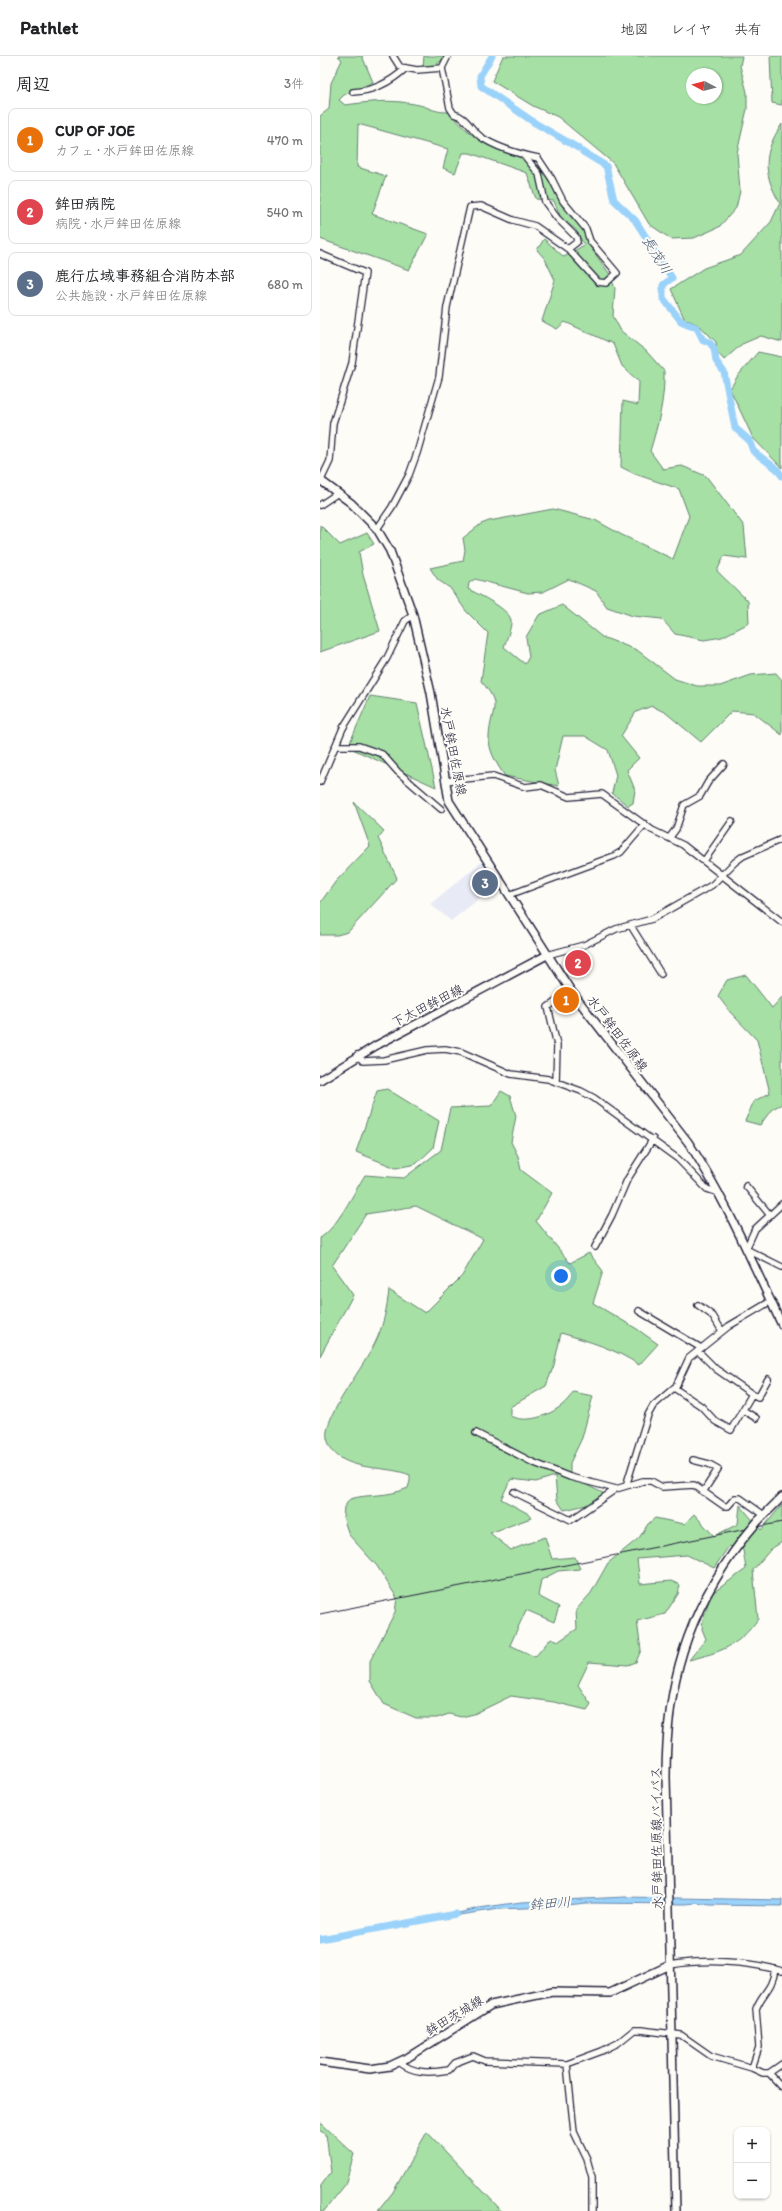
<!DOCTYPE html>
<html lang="ja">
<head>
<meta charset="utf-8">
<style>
  :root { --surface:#fff; --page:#f6f6f6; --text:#202124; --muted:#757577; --line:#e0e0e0; --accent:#c8321e }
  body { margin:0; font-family:Itim,"Klee One",sans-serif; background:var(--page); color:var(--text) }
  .controls { position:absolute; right:12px; bottom:12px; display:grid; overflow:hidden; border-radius:8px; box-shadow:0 1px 3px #0004 }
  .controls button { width:36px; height:36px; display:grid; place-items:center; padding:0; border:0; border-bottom:1px solid var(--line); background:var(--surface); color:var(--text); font:20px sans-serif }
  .compass { position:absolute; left:366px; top:12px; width:36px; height:36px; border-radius:50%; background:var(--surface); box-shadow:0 1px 3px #0004; rotate:277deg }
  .you { position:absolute; left:241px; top:1220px; width:14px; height:14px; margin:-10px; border:3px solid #fff; border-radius:50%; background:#1a73e8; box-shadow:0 0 0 6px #1a73e833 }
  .badge { display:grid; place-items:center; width:26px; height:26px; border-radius:50%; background:var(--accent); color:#fff; font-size:13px; font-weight:700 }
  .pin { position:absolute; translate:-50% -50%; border:2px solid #fff; box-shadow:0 1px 4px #0006 }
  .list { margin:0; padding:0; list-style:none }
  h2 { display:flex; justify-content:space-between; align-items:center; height:52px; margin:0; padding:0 16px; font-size:17px }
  h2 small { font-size:13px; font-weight:400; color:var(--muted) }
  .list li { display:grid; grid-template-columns:26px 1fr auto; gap:12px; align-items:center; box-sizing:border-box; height:64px; margin:0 8px 8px; padding:0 8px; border:1px solid var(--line); border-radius:8px }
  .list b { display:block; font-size:15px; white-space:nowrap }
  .list p { margin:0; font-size:13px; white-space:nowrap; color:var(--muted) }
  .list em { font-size:13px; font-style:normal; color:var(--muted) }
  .map { position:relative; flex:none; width:462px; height:2155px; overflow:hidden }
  header { display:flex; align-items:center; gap:24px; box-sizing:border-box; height:56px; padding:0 20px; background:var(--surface); border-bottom:1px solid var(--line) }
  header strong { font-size:19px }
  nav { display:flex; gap:22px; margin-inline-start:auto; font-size:14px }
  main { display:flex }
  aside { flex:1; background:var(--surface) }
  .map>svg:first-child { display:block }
  .built { fill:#e8ebf6 }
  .green { fill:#a6e0a5; stroke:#648170; fill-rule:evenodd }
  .water { fill:#9bd2fa; stroke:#6b8cae }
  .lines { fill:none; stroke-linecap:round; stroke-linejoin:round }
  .river { stroke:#9bd2fa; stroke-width:7 }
  .minor-casing { stroke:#22223b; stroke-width:8 }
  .major-casing { stroke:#22223b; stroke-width:10 }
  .minor { stroke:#fdfcf7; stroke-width:5.5 }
  .major { stroke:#fdfcf7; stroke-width:7 }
  .rail { stroke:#22223b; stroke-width:1 }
  .major-bridge-casing { stroke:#22223b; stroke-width:10; stroke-linecap:butt }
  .major-bridge { stroke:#fdfcf7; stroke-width:7 }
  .labels { text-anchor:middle; stroke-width:4; stroke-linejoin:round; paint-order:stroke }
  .street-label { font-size:13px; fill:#22223b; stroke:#fdfcf7 }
  .water-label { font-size:14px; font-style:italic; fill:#465774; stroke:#fdfcf7 }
</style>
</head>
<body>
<header>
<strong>Pathlet</strong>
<nav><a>地図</a><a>レイヤ</a><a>共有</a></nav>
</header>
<main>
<aside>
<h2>周辺<small>3件</small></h2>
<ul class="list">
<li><span class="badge" style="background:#e8710a">1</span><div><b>CUP OF JOE</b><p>カフェ · 水戸鉾田佐原線</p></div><em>470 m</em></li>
<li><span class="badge" style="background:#e0444e">2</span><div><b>鉾田病院</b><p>病院 · 水戸鉾田佐原線</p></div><em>540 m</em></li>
<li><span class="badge" style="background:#5c6f8a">3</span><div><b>鹿行広域事務組合消防本部</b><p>公共施設 · 水戸鉾田佐原線</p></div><em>680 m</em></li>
</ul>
</aside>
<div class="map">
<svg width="462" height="2155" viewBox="0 0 462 2155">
  <rect width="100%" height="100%" fill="#fdfcf7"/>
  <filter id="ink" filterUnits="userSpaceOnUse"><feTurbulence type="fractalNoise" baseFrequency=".025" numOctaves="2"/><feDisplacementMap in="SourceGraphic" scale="8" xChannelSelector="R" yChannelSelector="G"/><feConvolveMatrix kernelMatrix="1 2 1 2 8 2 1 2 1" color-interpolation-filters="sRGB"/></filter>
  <g filter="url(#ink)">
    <path class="built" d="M164 804 179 827 131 865 110 848Z"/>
    <path class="green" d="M18 0H42L53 26 24 39 19 44 25 49C48 46 71 43 94 48 109 50 111 56 128 56 139 66 150 79 163 86 182 96 207 96 221 113 236 131 239 158 262 169L271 192 289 217 295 232 293 260 301 275 326 295 344 315C345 343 338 369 330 395L343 413 362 410 386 420 424 470 427 503 404 500 397 515 428 545 429 567 402 581 384 584 355 578 342 563 313 560 287 551 276 535 249 523 223 536 208 537 155 523 149 527 148 533C158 538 189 553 191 564 192 571 186 584 184 591L205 608 209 601 206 581 219 559 242 549 282 581 317 594 355 623 377 630H400L431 619 456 617 462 624V679L434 657 412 655 381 686 346 657 332 650 316 656 301 680 319 702 307 714 315 734 313 747 308 750 292 737 296 719 288 694 265 680H243L235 714 239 730 185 720C177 709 168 694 169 680 171 652 183 650 161 625L168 577 146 555 130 532 118 524 110 512 143 505 145 494 143 482 161 468 169 465 233 453 275 464 302 479 353 503 369 460 359 433 315 418 301 411 303 345 318 349 319 326 302 310 293 288 245 266 237 273 222 265 235 224 225 203 217 194 224 183 244 201 264 189 256 174 241 162 234 145 216 143 207 117 150 97H143L135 117 123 112 128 93 38 68 37 111 66 120 52 158 108 178 89 214 0 183V60L9 53 11 27 22 4Z
      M104 0H124L121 5 110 13 103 10Z
      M183 0H422L420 10 427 36V53L417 97 420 135 416 152 399 171 374 182 351 183 329 168 293 107 238 61 213 50 172 25ZM372 18H396V42H372Z
      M450 0H462V49L452 47Z
      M462 68V286L441 280 422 288 404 304 397 296 396 286 380 270 364 262 351 233 384 212 421 199 451 166 460 147C442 117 443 96 462 68Z
      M438 296 462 301V412L433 382 410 333 417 321Z
      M0 469 20 489 47 477 54 488 39 496 43 519 60 575 0 596Z
      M50 640 97 647 116 731 28 691Z
      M34 746 64 775 58 782 77 822 28 876 17 879H0V847L16 825 50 790Z
      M426 919 452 952 462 941V1048L452 1053 440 1069 425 1065 434 1045 450 1037 437 984 410 956 398 940 407 924Z
      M67 1033 119 1065 113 1092 96 1108 76 1112 36 1096 57 1035Z
      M181 1035 190 1040 196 1060 191 1086 198 1100 201 1114 232 1137 216 1165 250 1207 269 1197 283 1215 273 1247 317 1273 338 1288 319 1309C296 1293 268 1285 241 1277L234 1309 226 1330 190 1351V1360C211 1370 243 1355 253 1336L273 1340 262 1382 250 1407V1421L285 1438 271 1448 244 1454 237 1444 235 1420 216 1426 191 1423 181 1443 207 1457 211 1462 170 1477 191 1494 225 1481 232 1503 255 1501 260 1513 238 1515 221 1524 218 1540 239 1551 234 1566 206 1554 190 1589 215 1601 231 1582 239 1585 257 1573 256 1554 271 1537 288 1507 319 1482 328 1468 335 1462 364 1468 374 1458 394 1480 418 1468 420 1449 441 1474 462 1449V1486L451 1493 433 1514 438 1563C419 1590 401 1596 369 1604L386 1583 382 1573 383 1563 391 1538 426 1513 423 1494 409 1490 394 1512 367 1499 317 1503 320 1528 351 1525 360 1529 358 1538 345 1558 317 1565 321 1594 316 1606 308 1609 269 1606 258 1629 271 1648 267 1654 234 1646 191 1640 154 1658 141 1661 129 1658 117 1662H96L64 1648 50 1625V1605L75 1556 77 1542 57 1510 29 1479 23 1461 24 1451 30 1443C51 1437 65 1442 88 1432L90 1425V1419C68 1410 40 1415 19 1401 12 1396 5 1384 7 1375 11 1351 43 1312 55 1287 63 1271 67 1252 69 1234L105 1257 142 1220 163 1183 96 1150 46 1158 12 1210 33 1239 0 1300V1182C17 1172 34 1136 45 1119L84 1122 121 1094 130 1052 171 1050Z
      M0 2066 34 2098 25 2129 4 2155H0V2131L11 2116 6 2078 0 2074Z
      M107 2076 182 2155H58L73 2136Z"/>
    <path class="water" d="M305 1841 462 1844V1850L390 1849 376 1847 366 1848 266 1847 229 1851 180 1853 118 1862 159 1852 201 1846Z"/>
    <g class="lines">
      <path class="river" d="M172 0 160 20 161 30 215 67 258 92
        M263 96 286 110 294 144 315 164 352 222 343 229V242L361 265 377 272 383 284 389 286 394 292 396 305 404 316 415 372 429 384 433 395 457 413 462 420
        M0 1883 136 1858"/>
      <defs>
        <path id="minor" d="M73 0 80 11 97 14 122 12
          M33 36C54 35 71 26 86 12
          M204 99 219 118 225 146 237 162 256 181 257 186 248 193
          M0 198 45 217 32 307 13 367 10 405 1 424
          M0 449 18 437
          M57 473 72 451 89 419 97 397 119 321 127 251 150 151 161 150 193 164 215 170 248 193 278 226 286 227 297 217 270 185 266 173 243 145 232 123 218 102C199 98 180 93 164 83 151 76 148 61 134 58L130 52 122 12 128 0
          M17 690H39L62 698 78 716 121 753
          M125 725 173 720 205 731 221 729 249 741 282 738 332 774 363 789 462 866
          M0 726 23 672 67 602 85 565 93 559
          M350 781 356 773 364 749 380 740 388 726 404 708
          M384 805 412 765
          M189 839 294 800 301 796 325 768
          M311 870 341 918
          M227 899 264 889 296 873 332 863 392 829 415 806 423 800 462 783
          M37 999 43 1005 64 1004 107 994 125 993 141 996 191 1018 228 1023 261 1035 274 1042 358 1103 387 1133 399 1137
          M236 1026 237 989 228 951 251 935
          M426 1130 449 1158
          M462 1148 435 1173 426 1193 462 1211
          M275 1191 292 1159 307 1124 333 1083
          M378 1249 393 1260 402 1275
          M319 1255 381 1292
          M354 1332 381 1350 395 1365 411 1374 432 1338 396 1313 378 1295
          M432 1338 438 1341 448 1323
          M423 1354 436 1362
          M156 1377 212 1406 250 1421 296 1433 306 1430 328 1359 333 1350 356 1330 369 1302 409 1270 451 1245
          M373 1404 389 1408 398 1413 383 1436
          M306 1430 323 1425H331L342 1431 374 1429 404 1450H408L415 1442H420L444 1459
          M194 1436 251 1464 296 1433
          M350 1909C386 1903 427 1905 462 1915
          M79 2006C94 2018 110 2017 129 2014L135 2007 153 2000 165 2005 247 2008 282 1995 298 1987 314 1974H321L361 1979 391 2000 432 2012 443 2017H449L462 2008
          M247 2008 254 2076 267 2103 272 2121V2155
          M432 2012 439 1991 436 1953C442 1936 452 1935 455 1913
          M449 2017 462 2031"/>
        <path id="major" d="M0 424 31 447 57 473 70 495 93 559 111 637 129 745 251 935 368 1086C406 1143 432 1207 462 1269
          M0 1024 57 989 227 899
          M438 1465 462 1441
          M0 2006 50 2013 70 2010 87 2002 171 1949 232 1936 290 1937 350 1909
          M356 2155 346 1721C346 1628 366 1558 423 1483"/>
      </defs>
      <use href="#minor" class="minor-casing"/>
      <use href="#major" class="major-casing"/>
      <use href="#minor" class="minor"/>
      <use href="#major" class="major"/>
      <path class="rail" d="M0 1558 462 1466"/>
      <defs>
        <path id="major-bridge" d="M423 1483 438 1465"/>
      </defs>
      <use href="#major-bridge" class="major-bridge-casing"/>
      <use href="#major-bridge" class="major-bridge"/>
    </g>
  </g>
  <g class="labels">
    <g class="street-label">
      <text transform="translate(134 695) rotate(79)" y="5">水戸鉾田佐原線</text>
      <text transform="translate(107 949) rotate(-27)" y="5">下太田鉾田線</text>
      <text transform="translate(298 977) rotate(53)" y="5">水戸鉾田佐原線</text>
      <text transform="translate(336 1782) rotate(-91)" y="5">水戸鉾田佐原線バイパス</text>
      <text transform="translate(134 1959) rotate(-31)" y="5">鉾田茨城線</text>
    </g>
    <g class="water-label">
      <text transform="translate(337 199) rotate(58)" y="5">長茂川</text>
      <text transform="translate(230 1847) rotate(-4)" y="5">鉾田川</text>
    </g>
  </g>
</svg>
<div class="controls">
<button>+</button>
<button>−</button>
</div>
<svg class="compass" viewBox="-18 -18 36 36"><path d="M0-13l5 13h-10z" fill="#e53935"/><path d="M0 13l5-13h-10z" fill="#757577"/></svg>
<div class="you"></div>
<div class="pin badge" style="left:246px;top:944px;background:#e8710a">1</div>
<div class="pin badge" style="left:258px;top:907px;background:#e0444e">2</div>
<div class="pin badge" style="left:165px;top:827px;background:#5c6f8a">3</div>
</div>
</main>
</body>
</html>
